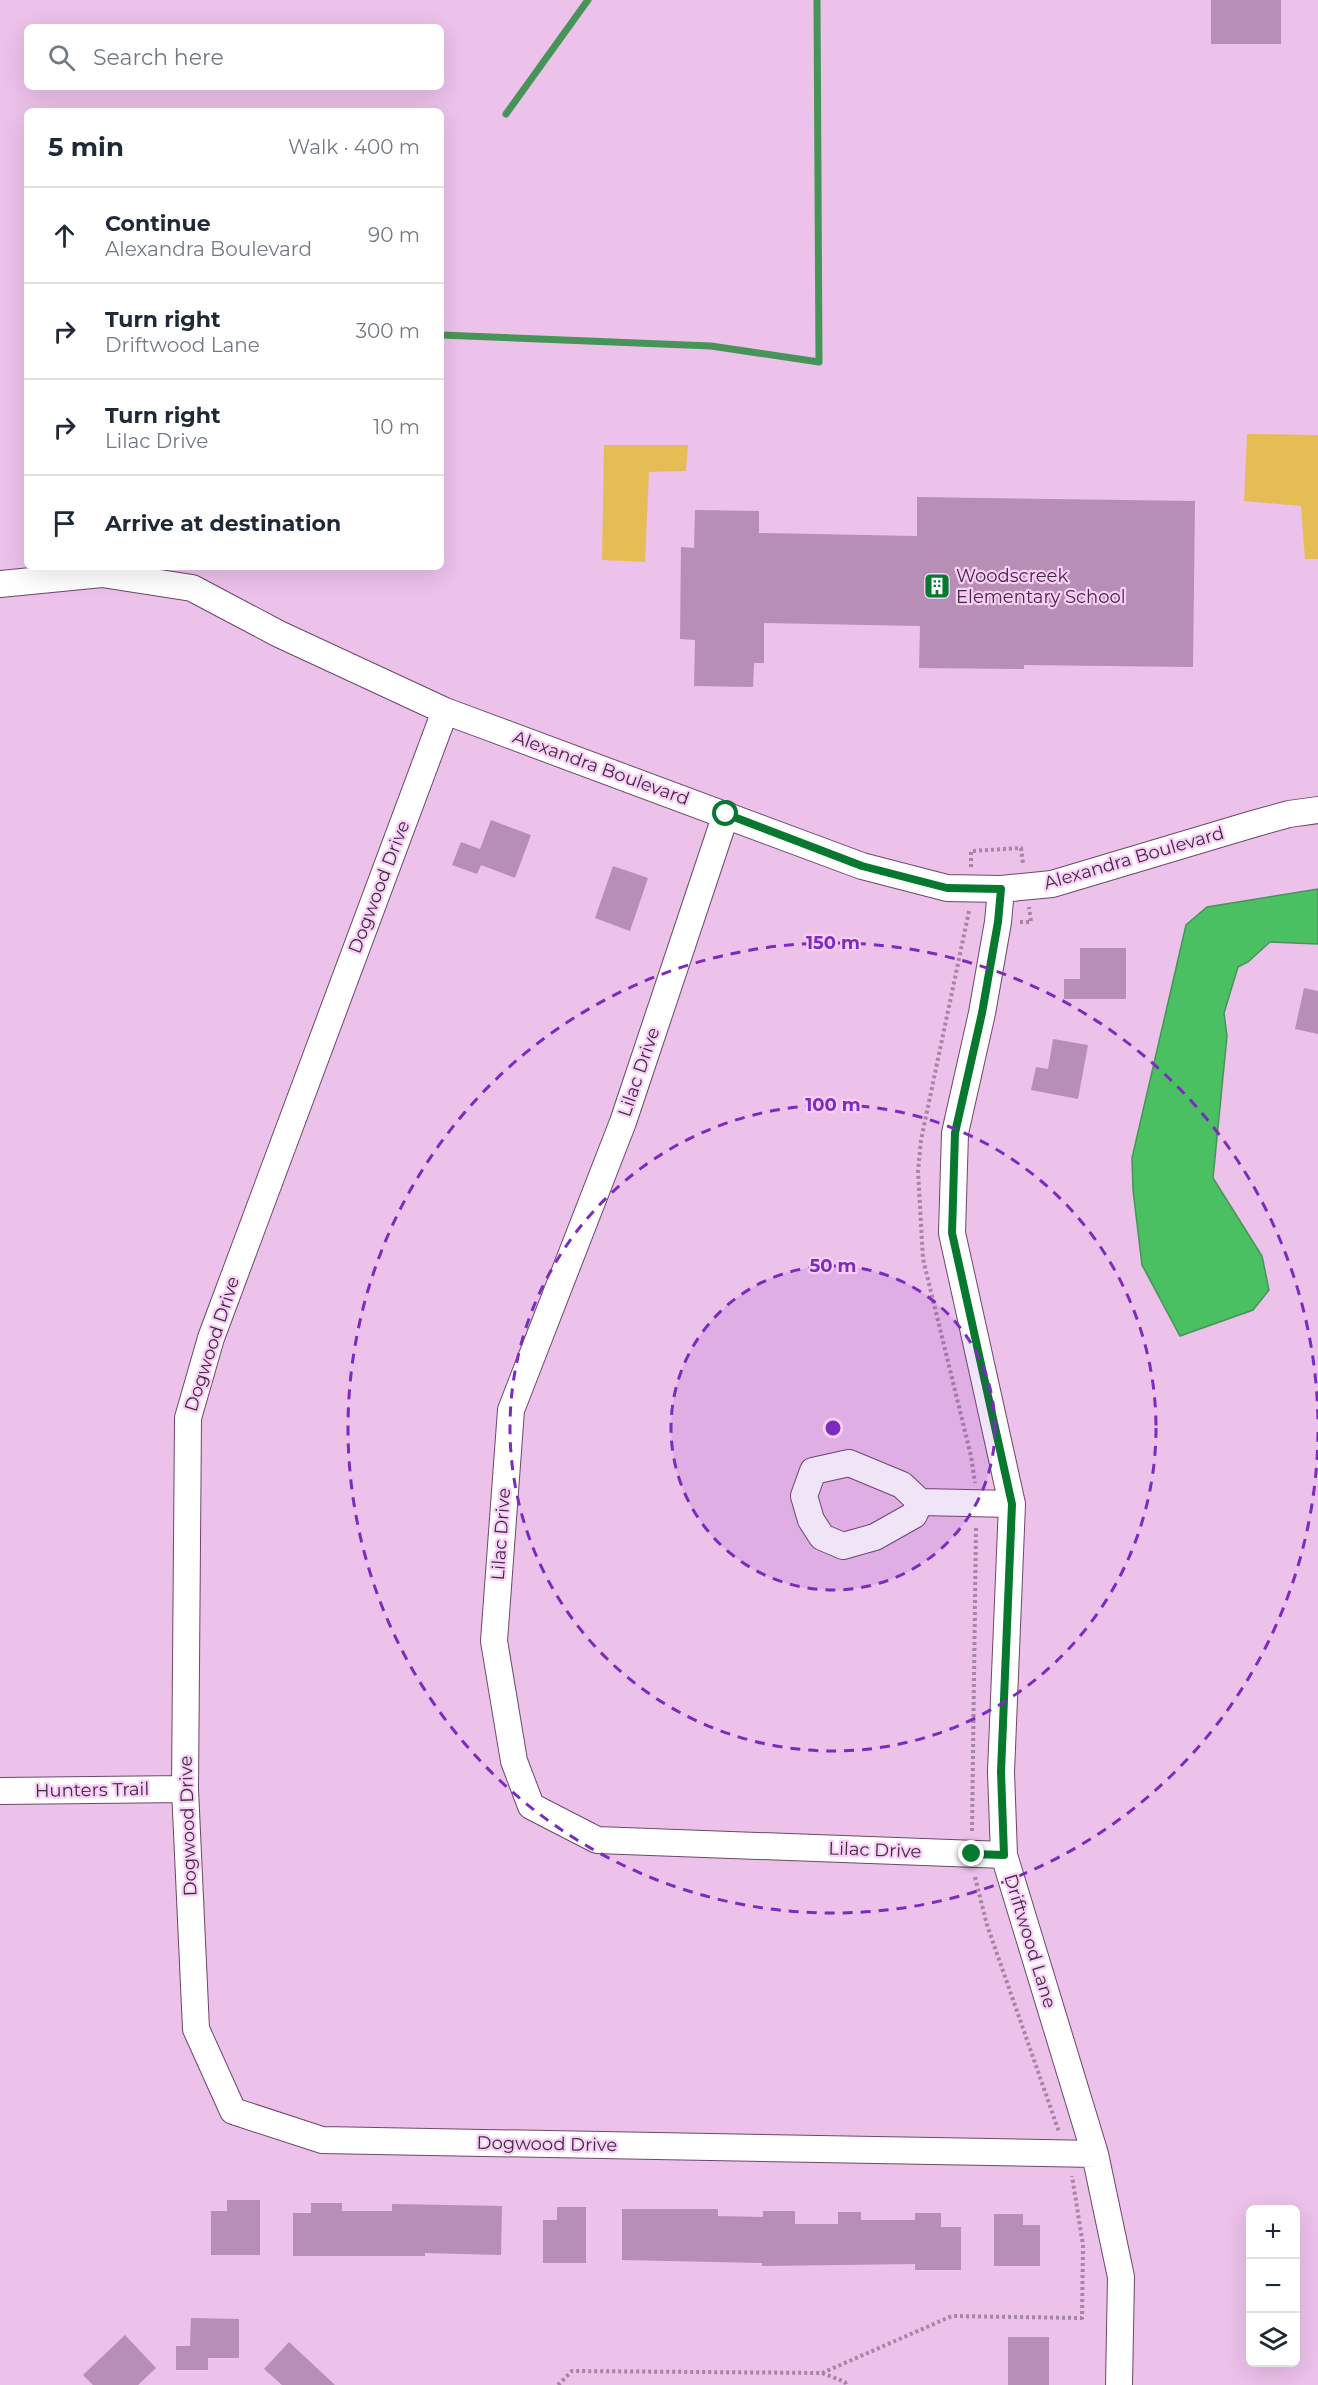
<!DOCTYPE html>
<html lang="en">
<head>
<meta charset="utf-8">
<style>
  :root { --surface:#fff; --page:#f2f2f3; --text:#1f2937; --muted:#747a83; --line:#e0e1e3 }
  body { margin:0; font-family:Montserrat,sans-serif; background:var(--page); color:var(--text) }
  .controls { position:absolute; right:18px; bottom:18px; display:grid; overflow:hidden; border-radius:9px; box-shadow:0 6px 24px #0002 }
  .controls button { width:54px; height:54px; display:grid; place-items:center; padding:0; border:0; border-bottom:2px solid var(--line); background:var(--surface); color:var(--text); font:30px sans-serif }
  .stop { position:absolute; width:18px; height:18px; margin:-14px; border:4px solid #07792e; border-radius:50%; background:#fff }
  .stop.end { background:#07792e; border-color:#fff; box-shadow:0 2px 6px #0008 }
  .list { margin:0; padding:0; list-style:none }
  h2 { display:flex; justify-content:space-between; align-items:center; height:78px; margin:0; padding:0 24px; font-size:26px }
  h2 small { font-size:20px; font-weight:400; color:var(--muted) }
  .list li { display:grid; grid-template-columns:39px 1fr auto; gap:18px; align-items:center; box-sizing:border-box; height:96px; padding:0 24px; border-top:2px solid var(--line) }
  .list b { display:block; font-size:22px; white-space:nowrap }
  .list p { margin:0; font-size:20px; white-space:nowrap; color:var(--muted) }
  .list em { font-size:20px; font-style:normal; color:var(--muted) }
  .icon { flex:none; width:33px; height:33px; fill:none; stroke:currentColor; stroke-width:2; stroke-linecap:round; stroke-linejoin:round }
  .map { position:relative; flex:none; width:1318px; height:2385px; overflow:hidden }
  .search { position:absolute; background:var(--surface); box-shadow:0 6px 24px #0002; left:24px; top:24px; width:420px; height:66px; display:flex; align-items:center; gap:15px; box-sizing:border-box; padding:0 21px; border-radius:9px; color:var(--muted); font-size:22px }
  .panel { position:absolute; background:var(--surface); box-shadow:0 6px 24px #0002; left:24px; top:108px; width:420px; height:462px; border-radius:9px }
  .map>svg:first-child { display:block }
  .green { fill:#e6bd55 }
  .water { fill:#4bc063; stroke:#479458; stroke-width:1.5 }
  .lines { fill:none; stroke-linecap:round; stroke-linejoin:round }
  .stream { stroke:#479458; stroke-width:7 }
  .building { fill:#b78eb5 }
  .minor-casing { stroke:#6d486c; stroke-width:28 }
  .path { stroke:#a685a5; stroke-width:4; stroke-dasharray:3 3; stroke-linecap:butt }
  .minor { stroke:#fff; stroke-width:26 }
  .route { stroke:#07792e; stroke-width:8 }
  .ring { fill:none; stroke:#7b2cbf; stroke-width:3; stroke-dasharray:10 8 }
  .labels { text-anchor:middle; stroke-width:4.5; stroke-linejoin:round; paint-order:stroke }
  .poi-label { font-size:18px; fill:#3e2d3e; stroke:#facef8; text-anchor:start }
  .street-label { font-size:18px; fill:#3e2d3e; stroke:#facef8 }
  .centre { fill:#7b2cbf; stroke:#facef8; stroke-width:3 }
  .ring-label { font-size:18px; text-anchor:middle; font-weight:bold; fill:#7b2cbf; stroke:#facef8; stroke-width:4.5; stroke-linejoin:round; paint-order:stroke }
</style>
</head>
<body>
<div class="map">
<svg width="1318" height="2385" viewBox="0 0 1318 2385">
  <rect width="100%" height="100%" fill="#ecc1ea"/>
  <path class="green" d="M1247 434 1318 435V559H1305L1301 506 1244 501Z
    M604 445H688L686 471 649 472 645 562 602 560Z"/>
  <path class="water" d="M1318 889V944L1270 942 1248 962 1238 967 1224 1013 1227 1036 1213 1178 1262 1256 1269 1290 1253 1310 1180 1336 1142 1265 1133 1190 1132 1158 1186 925 1207 907Z"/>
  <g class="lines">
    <path class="stream" d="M506 114 588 0
      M441 335 711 346 819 362 817 0"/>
  </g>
  <path class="building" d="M1211 0H1281V44H1211Z
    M917 497 1195 501 1193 667 1024 665V669L919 668 920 626 764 623V663H754L753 687 694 686 695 640 680 639 681 547 694 548 695 510 759 511V533L917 536Z
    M491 820 531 835 515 878 481 865 477 874 452 865 461 842 480 849Z
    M613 866 648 878 630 931 595 918Z
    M1080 948H1126V999H1064V979H1080Z
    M1304 988 1318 991V1034L1295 1029Z
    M1053 1039 1088 1045 1078 1099 1031 1090 1036 1067 1048 1069Z
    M227 2200H260V2255H211V2211H227Z
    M311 2203H342V2211H392V2204L502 2206 501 2255 425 2253V2256H293V2213H311Z
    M557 2207H586V2263H543V2220H557Z
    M622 2209H718V2216L763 2217V2211H795V2224H838V2212H861V2220H915V2213H941V2227H961V2270H915V2264L762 2266V2263L622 2260Z
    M994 2214H1023V2225H1040V2266H994Z
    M191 2318 239 2319V2358H208V2370H176V2346H190Z
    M125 2335 156 2368 138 2385H93L83 2375Z
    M1008 2337H1049V2385H1008Z
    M289 2342 335 2385H282L264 2369Z"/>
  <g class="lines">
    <defs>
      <path id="minor" d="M0 584 102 574 192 588 279 634 445 711 862 866 947 888 1001 889 1052 884 1253 824 1289 814 1318 810
        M445 711 211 1338 188 1418 185 1789 196 2029 233 2111 322 2140 1095 2154
        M726 814 623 1122 511 1410 494 1641 514 1761 531 1806 597 1840 1004 1855
        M1001 889 998 922 982 1013 955 1133 952 1233 1012 1504 1001 1772 1004 1855 1095 2154 1121 2277 1119 2385
        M920 1502 914 1515 875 1537 843 1546 822 1537 811 1520 804 1496 813 1471 849 1463 902 1485 920 1502 1012 1504
        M0 1791 185 1789"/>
    </defs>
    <use href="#minor" class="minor-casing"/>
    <path class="path" d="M971 867V851L1021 848 1023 864
      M969 911 921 1140 918 1171 923 1259 971 1456 975 1483
      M1020 922H1031L1029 907
      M972 1831 976 1526
      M975 1877 987 1925 1059 2132
      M822 2373 952 2316 1082 2318 1083 2245 1072 2176
      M558 2385 572 2371 822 2373 845 2382 846 2385"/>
    <use href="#minor" class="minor"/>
  </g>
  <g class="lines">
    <path class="route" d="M726 814 862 866 947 888 1001 889 998 922 982 1013 955 1133 952 1233 1012 1504 1001 1772 1004 1855 972 1854"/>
  </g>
  <circle cx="833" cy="1428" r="162" fill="#7b2cbf" fill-opacity=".12"/>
  <g class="ring">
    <circle cx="833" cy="1428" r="162"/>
    <circle cx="833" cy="1428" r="323"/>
    <path d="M1318 1432A485 485 0 1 1 1318 1424"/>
  </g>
  <defs>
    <symbol id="building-square" viewBox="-11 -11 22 22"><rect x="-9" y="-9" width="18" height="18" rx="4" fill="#07792e" stroke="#facef8"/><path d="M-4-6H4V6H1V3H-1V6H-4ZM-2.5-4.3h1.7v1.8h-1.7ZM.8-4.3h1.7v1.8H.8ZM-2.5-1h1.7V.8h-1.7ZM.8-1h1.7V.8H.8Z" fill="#fff"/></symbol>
  </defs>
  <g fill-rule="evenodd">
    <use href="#building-square" x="922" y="571" width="30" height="30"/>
  </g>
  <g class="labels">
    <g class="poi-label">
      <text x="956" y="582">Woodscreek<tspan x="956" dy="21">Elementary School</tspan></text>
    </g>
    <g class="street-label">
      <text transform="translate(601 768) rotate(20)" y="6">Alexandra Boulevard</text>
      <text transform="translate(1134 858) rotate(-16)" y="6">Alexandra Boulevard</text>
      <text transform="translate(379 887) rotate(-69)" y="6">Dogwood Drive</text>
      <text transform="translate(639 1072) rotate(-71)" y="6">Lilac Drive</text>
      <text transform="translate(212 1344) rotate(-72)" y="6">Dogwood Drive</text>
      <text transform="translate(501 1534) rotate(-86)" y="6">Lilac Drive</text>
      <text transform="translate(92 1790) rotate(-1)" y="6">Hunters Trail</text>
      <text transform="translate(188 1826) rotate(-92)" y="6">Dogwood Drive</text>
      <text transform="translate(875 1850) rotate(2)" y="6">Lilac Drive</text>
      <text transform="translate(1030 1941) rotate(73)" y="6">Driftwood Lane</text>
      <text transform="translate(547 2144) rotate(1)" y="6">Dogwood Drive</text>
    </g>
  </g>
  <circle cx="833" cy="1428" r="9" class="centre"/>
  <g class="ring-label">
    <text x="833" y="949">150 m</text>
    <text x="833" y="1111">100 m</text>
    <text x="833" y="1272">50 m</text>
  </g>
</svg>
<div class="controls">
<button>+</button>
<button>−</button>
<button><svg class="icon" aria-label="layers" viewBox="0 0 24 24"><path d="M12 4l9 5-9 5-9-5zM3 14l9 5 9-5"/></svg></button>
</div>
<div class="stop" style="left:726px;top:814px"></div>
<div class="stop end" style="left:972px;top:1854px"></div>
<div class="search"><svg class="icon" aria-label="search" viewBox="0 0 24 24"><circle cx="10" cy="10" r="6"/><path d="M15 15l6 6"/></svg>Search here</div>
<section class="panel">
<h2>5 min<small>Walk · 400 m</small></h2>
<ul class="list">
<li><svg class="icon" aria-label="ahead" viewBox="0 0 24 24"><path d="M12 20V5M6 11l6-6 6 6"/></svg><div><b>Continue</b><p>Alexandra Boulevard</p></div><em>90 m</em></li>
<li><svg class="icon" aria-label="right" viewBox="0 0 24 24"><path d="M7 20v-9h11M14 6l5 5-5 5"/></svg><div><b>Turn right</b><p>Driftwood Lane</p></div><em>300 m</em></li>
<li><svg class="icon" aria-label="right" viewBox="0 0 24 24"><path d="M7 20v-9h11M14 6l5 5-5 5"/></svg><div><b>Turn right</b><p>Lilac Drive</p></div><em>10 m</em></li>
<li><svg class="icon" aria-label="arrive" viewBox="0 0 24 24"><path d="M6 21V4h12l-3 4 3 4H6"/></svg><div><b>Arrive at destination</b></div></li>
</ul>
</section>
</div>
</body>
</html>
